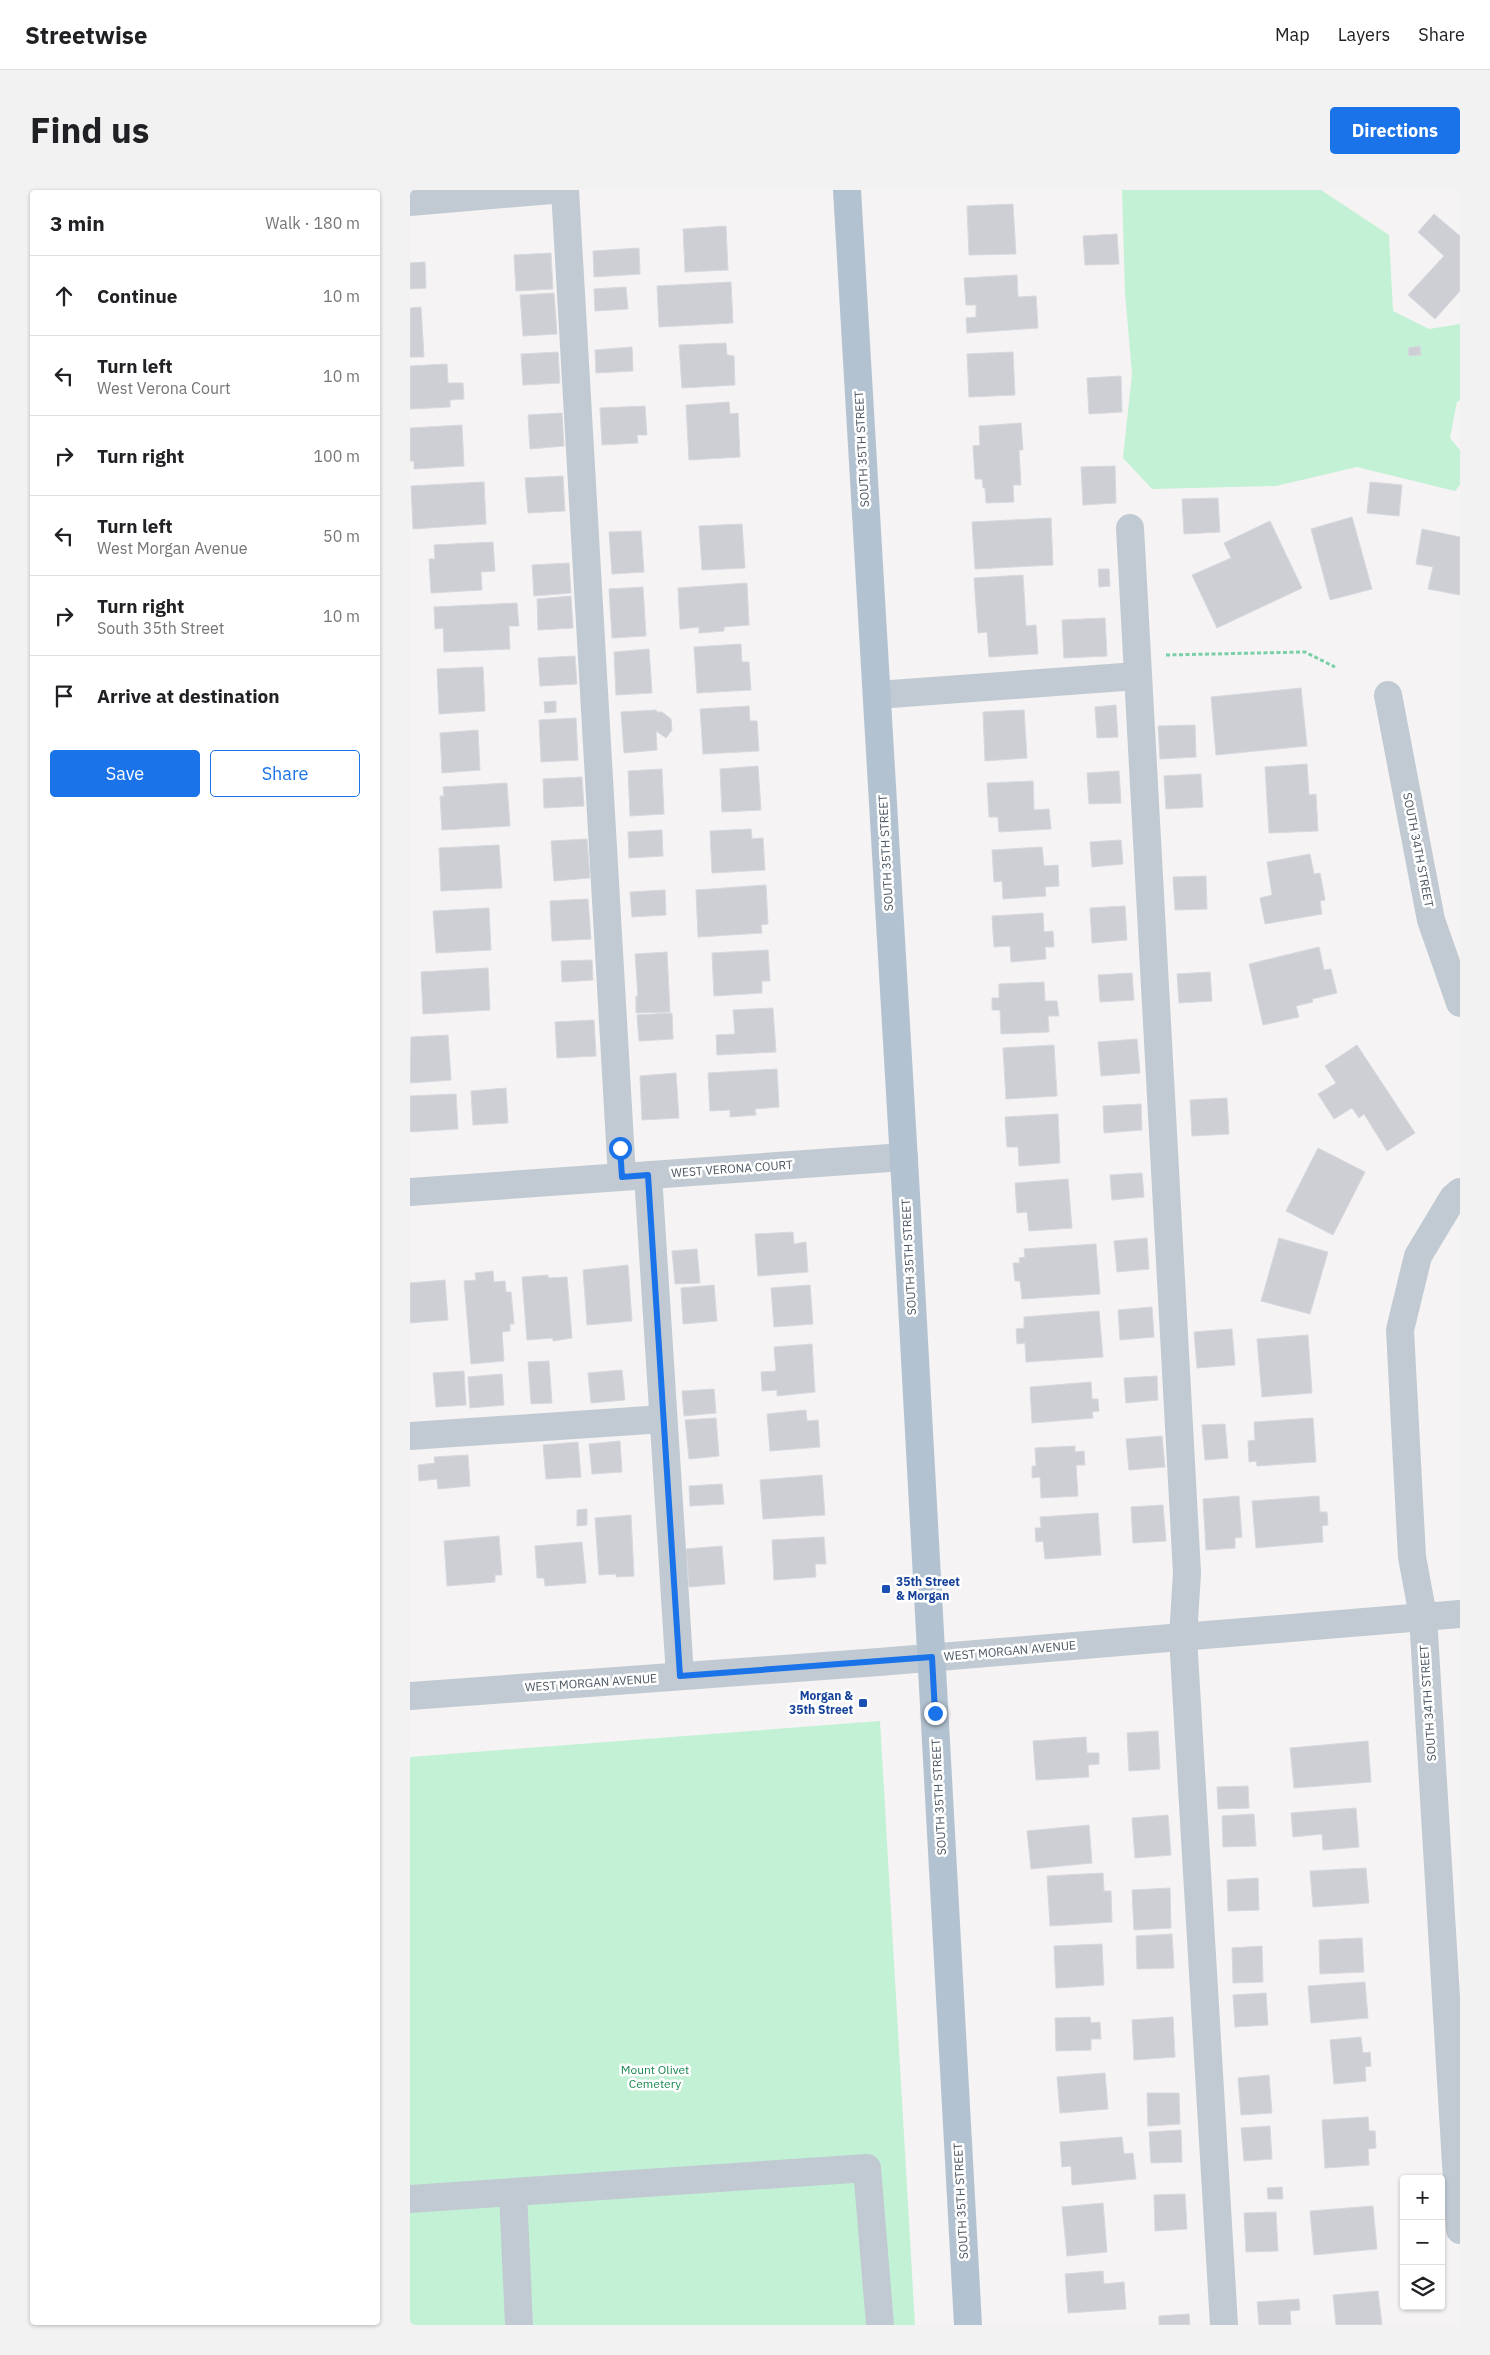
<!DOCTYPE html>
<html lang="en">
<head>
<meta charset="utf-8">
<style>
  :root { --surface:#fff; --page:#f2f2f2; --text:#202124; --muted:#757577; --line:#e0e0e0; --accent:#1a73e8 }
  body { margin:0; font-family:"IBM Plex Sans",sans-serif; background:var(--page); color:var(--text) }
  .controls { position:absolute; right:15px; bottom:15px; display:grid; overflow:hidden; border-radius:5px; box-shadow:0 1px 4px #0004 }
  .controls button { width:45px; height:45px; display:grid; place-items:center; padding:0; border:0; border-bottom:1px solid var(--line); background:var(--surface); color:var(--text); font:25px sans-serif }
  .stop { position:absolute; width:15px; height:15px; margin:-11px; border:4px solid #1a73e8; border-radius:50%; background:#fff }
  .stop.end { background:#1a73e8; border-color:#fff; box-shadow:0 1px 5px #0008 }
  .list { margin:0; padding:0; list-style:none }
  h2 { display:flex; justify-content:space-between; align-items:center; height:65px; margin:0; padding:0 20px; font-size:21px }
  h2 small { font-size:16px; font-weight:400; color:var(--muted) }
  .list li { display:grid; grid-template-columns:32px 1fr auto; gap:15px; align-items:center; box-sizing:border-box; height:80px; padding:0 20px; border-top:1px solid var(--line) }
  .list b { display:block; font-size:19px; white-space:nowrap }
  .list p { margin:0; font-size:16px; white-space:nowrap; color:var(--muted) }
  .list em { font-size:16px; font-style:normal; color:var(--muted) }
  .actions { display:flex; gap:10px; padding:15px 20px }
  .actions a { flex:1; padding:11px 0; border:1px solid var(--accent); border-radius:5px; text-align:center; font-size:18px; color:var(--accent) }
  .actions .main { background:var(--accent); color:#fff }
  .icon { flex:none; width:28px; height:28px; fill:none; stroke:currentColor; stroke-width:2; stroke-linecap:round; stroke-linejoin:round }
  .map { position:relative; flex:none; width:1050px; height:2135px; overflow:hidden; border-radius:5px }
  header { display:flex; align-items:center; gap:30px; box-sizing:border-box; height:70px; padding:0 25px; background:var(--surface); border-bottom:1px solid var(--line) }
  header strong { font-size:24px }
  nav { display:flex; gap:28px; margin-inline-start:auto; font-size:18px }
  .intro { display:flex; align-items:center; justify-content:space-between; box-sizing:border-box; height:120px; padding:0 30px }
  h1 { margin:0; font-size:35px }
  .button { padding:12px 22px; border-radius:5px; background:var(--accent); color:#fff; font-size:18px; font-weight:700 }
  main { display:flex; gap:30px; padding:0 30px }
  aside { flex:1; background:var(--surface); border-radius:5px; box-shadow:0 1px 4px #0004 }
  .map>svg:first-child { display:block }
  .green { fill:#c3f1d5 }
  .building { fill:#cdcfd5; stroke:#d7d9de }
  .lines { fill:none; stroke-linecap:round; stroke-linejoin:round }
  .path { stroke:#7ad0a6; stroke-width:3; stroke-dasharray:4 2.5; stroke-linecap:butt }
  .minor { stroke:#c1cad2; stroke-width:28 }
  .major { stroke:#b3c2d1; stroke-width:28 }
  .route { stroke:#1a73e8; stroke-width:6 }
  .transit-dot { fill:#1a4fb4; stroke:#fff; stroke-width:2 }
  .labels { text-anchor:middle; stroke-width:5; stroke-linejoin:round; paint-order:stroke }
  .street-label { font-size:12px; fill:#4a5661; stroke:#fff }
  .transit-label { font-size:12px; font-weight:bold; fill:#164399; stroke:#fff; text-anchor:start }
  .park-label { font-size:12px; fill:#17864f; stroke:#fff }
</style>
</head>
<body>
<header>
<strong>Streetwise</strong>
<nav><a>Map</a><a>Layers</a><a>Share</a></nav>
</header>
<div class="intro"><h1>Find us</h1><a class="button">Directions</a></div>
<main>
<aside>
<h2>3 min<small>Walk · 180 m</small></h2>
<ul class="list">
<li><svg class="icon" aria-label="ahead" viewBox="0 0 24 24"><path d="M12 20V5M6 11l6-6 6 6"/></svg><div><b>Continue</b></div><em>10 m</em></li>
<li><svg class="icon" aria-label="left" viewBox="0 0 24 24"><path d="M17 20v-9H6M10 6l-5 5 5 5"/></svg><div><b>Turn left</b><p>West Verona Court</p></div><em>10 m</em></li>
<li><svg class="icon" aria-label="right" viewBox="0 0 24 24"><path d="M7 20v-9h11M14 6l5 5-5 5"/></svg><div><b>Turn right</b></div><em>100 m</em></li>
<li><svg class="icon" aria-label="left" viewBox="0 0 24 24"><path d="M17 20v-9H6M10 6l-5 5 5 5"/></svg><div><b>Turn left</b><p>West Morgan Avenue</p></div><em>50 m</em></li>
<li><svg class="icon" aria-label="right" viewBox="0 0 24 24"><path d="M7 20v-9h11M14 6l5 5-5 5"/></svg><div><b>Turn right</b><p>South 35th Street</p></div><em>10 m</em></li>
<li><svg class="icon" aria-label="arrive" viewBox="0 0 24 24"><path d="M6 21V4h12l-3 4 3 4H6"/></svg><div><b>Arrive at destination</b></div></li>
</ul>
<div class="actions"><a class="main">Save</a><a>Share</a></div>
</aside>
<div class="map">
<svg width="1050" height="2135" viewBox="0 0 1050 2135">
  <rect width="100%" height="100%" fill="#f5f3f3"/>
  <path class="green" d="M712 0H911L979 45 983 121 1019 139 1050 134V210L1047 212 1040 248 1050 260V295L1045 301 947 277 866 296 742 299 713 268 722 184 715 103Z
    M470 1531 505 2135H0V1567Z"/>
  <path class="building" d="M603 14 606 64 559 65 557 16Z
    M1024 24 1050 46V101L1025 129 998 105 1034 66 1008 42Z
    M316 36 318 80 275 82 273 39Z
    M707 44 709 74 675 75 673 46Z
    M229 58 230 84 184 87 183 61Z
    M141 63 143 99 106 101 104 65Z
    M15 72 16 98 0 99V73Z
    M607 85 608 107 626 106 628 138 557 143 556 128 566 127V115H556L554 88Z
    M321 92 323 133 249 137 247 96Z
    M216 97 218 119 185 121 184 99Z
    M144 103 147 144 113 146 110 105Z
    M11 117 14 167H0V118Z
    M316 153 317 165 324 166 325 195 272 198 269 155Z
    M1010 156 1011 165 999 166 998 158Z
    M222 157 223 181 186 183 185 160Z
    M148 162 150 193 113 195 111 164Z
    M603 162 605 205 559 207 557 164Z
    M37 174 38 193H53L54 209 40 210V217L0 219V176Z
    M711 186 712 222 679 224 677 188Z
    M319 212 320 224 328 223 330 267 279 270 276 215Z
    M235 216 237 245H227L228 253 192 255 190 218Z
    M152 223 154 256 120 259 118 225Z
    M611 233 613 260H609L611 295H603L604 312 576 313 575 298H573L572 289H565L563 256 570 255 569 236Z
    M52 235 54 276 4 279V271H0V238Z
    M705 276 706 313 673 315 671 277Z
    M153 286 155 321 118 323 115 288Z
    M74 292 76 334 3 339 1 296Z
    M960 292 992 295 989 326 957 323Z
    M808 308 810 342 774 344 772 309Z
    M942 327 962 399 920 410 901 339Z
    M641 328 643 375 565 379 562 332Z
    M860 331 892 398 807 438 782 385 821 368 814 353Z
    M332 334 335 378 292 380 289 336Z
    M1012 339 1050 347V405L1018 399 1023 377 1006 374Z
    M231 341 234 382 202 384 199 342Z
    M83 352 85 381 71 382 72 400 21 403 19 369H25L24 355Z
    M159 373 161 403 124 406 122 375Z
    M688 379H699L700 396 689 397Z
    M613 385 616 436 626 435 628 464 579 467 577 442 568 443 564 388Z
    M337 393 339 435 314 437V441L289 443V437L270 439 268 398Z
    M233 397 236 446 202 448 199 399Z
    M161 406 163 438 128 440 127 409Z
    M107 413 109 436H99L100 459 34 462 33 438 25 439 24 417Z
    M695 428 697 466 654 468 652 430Z
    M331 454 332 472H339L341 500 287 503 284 457Z
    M239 459 242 503 206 505 204 462Z
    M165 466 167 494 130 496 128 468Z
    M73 477 75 521 29 524 27 479Z
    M891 498 897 556 806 565 801 507Z
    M146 511V522L135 523 134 512Z
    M706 515 708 547 687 548 685 517Z
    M339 516 340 531H347L349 561 293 564 290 519Z
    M246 520 247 522H252L261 529 262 540 256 548 246 541 247 560 214 563 211 522Z
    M614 520 617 568 575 571 573 522Z
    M166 528 168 570 131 572 129 530Z
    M785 535 786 567 750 569 748 536Z
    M68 540 70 580 32 583 30 543Z
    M897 574 899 605 906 604 908 641 859 643 855 577Z
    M348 576 351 620 312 622 310 579Z
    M252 579 254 624 220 626 218 581Z
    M709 581 711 613 679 614 677 583Z
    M791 584 793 617 756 619 754 586Z
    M172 587 174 616 134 618 133 589Z
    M623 591 624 620 639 619 641 639 589 642 588 627H579L577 593Z
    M97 593 100 636 32 640 30 606H34L33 597Z
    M341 639 342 649 353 648 355 680 302 683 300 641Z
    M252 640 253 666 219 668 218 642Z
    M177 649 180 688 144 691 141 651Z
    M711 650 713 674 682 677 680 652Z
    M89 655 92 698 31 701 29 658Z
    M632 657 634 676 648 675 649 696 635 697 636 706 593 709 592 691 584 692 582 660Z
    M900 664 904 684 910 683 915 710 910 711 912 724 855 734 850 708 862 705 857 672Z
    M796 686 797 719 765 720 763 687Z
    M356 695 358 734 351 735 352 743 288 747 286 700Z
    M255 700 256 725 222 727 220 702Z
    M178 709 181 749 142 751 140 711Z
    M715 716 717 750 682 753 680 718Z
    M79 718 81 760 26 763 23 721Z
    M633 723 634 742 643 741 644 757H635L636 769 601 772 600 756 584 757 582 726Z
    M909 757 914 780 921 779 927 803 902 809 903 812 886 816 889 827 853 835 839 774Z
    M358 760 360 791H352V803L304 806 302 763Z
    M257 762 260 822 226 823V806H228L225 764Z
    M182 770 183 790 152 792 151 771Z
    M78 778 80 820 13 824 11 782Z
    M800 782 802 811 769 813 767 784Z
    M722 783 724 810 690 812 688 785Z
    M634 792 635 811H647L649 826H638L639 842 591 844 590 820H582V808H589V794Z
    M363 818 366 862 307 865 306 845 325 844 323 820Z
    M262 823 263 849 229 851 227 825Z
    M184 830 186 866 147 868 145 832Z
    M38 845 41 890 0 893 1 847Z
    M727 849 730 883 691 886 688 852Z
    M644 855 647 906 596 909 593 858Z
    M947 855 1005 943 977 961 954 924 949 928 942 918 924 929 908 904 926 893 915 876Z
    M367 879 369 917 345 919 346 925 320 927V920L300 921 298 883Z
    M266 883 269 928 232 930 230 886Z
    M96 898 98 933 63 935 61 901Z
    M46 904 48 939 0 942V906Z
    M817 908 819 944 782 946 780 910Z
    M731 914 732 940 694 943 693 916Z
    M648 924 650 973 609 976 608 957H597L595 927Z
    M908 958 955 982 923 1045 876 1021Z
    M732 983 734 1007 702 1010 700 985Z
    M658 989 662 1038 619 1041 617 1022 607 1023 605 993Z
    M383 1042 384 1054 396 1052 398 1082 348 1086 345 1044Z
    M737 1048 739 1079 707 1082 704 1051Z
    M869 1048 918 1062 900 1124 851 1111Z
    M686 1054 690 1104 612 1109 610 1091H605L603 1073H610L609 1068 615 1067 614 1059Z
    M287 1059 290 1093 265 1094 262 1061Z
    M218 1075 222 1131 177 1135 173 1080Z
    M83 1081 84 1092 95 1091 96 1102H101L104 1134H100V1141L92 1142 94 1171 61 1174 54 1091 66 1090 65 1083Z
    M138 1085V1088L157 1087 162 1148 143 1151V1148L117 1150 112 1087Z
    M35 1090 38 1130 0 1133V1093Z
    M304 1095 307 1131 273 1134 271 1098Z
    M400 1095 403 1134 364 1137 361 1098Z
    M742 1117 744 1147 710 1150 708 1120Z
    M689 1121 693 1167 616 1172 615 1153 607 1154 606 1139 614 1138V1127Z
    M822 1139 825 1175 787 1178 784 1142Z
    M898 1145 902 1203 852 1207 847 1149Z
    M402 1154 405 1202 367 1206V1200L352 1201 351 1182 366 1181 364 1157Z
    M139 1171 142 1213 121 1214 118 1172Z
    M212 1180 215 1210 181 1213 178 1183Z
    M54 1181 56 1215 26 1217 23 1183Z
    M92 1184 94 1215 60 1218 58 1187Z
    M747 1186 748 1210 716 1213 714 1188Z
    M681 1192 682 1209H688L689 1221 682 1222 683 1228 622 1233 620 1197Z
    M304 1199 306 1223 274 1226 272 1201Z
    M396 1220 397 1231 408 1230 410 1257 360 1261 357 1224Z
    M306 1228 309 1266 279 1269 275 1230Z
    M903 1228 906 1272 847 1276 846 1271 839 1272 838 1251 845 1250 844 1232Z
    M815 1234 818 1268 795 1270 792 1235Z
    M752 1246 755 1277 719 1280 716 1249Z
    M210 1251 212 1282 182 1284 179 1254Z
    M168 1252 171 1287 136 1289 133 1255Z
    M665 1256V1262L674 1261 675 1275H666L668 1306 631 1308 630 1287 622 1288V1276H626L625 1258Z
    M58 1265 60 1296 28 1299 27 1289 9 1291 8 1275 25 1273 24 1267Z
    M412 1285 415 1325 353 1329 350 1290Z
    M312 1294 314 1314 280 1316 279 1296Z
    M829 1306 832 1347 825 1348V1358L796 1360 793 1309Z
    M909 1306 910 1322H917L918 1335 912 1336 913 1352 846 1358 842 1311Z
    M753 1315 756 1351 723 1353 721 1317Z
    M177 1319V1335L167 1336V1320Z
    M688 1323 691 1365 635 1369 633 1351 626 1352 625 1338H631L630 1327Z
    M221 1325 224 1386 206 1387V1384L189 1385 185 1328Z
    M89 1346 92 1385H85V1392L37 1396 34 1351Z
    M414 1347 416 1374H405L406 1387 364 1390 362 1350Z
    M172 1352 176 1393 135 1396 134 1388H127L125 1356Z
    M312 1356 315 1394 279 1397 276 1359Z
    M748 1541 750 1579 719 1581 717 1543Z
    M676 1547 677 1563H689V1574L678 1575 679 1587 626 1590 623 1551Z
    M958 1551 961 1592 884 1598 880 1558Z
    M838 1596 839 1618 808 1619 807 1597Z
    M946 1618 949 1657 913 1660 912 1644 883 1647 881 1623Z
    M844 1624 846 1656 813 1657 812 1626Z
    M758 1625 761 1665 725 1668 722 1628Z
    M679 1635 682 1673 621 1679 617 1641Z
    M956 1678 959 1713 903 1717 900 1681Z
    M693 1683 694 1701H701L702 1732 640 1736 637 1686Z
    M848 1688 849 1720 818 1721 817 1690Z
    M760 1698 761 1738 724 1740 722 1700Z
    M762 1744 764 1778 727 1779 726 1746Z
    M952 1748 954 1782 910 1784 909 1750Z
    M692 1754 694 1795 646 1798 644 1756Z
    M852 1756 853 1792 823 1793 822 1758Z
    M955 1792 958 1828 901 1833 898 1796Z
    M856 1803 858 1835 825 1837 823 1805Z
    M680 1827 681 1833 690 1832 691 1849H681V1860L646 1861 645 1828Z
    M763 1827 765 1867 724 1870 722 1830Z
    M951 1847 953 1863 960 1862 961 1876 955 1877 956 1891 924 1894 920 1850Z
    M695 1883 698 1919 650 1923 647 1887Z
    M859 1885 862 1923 831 1925 828 1888Z
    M737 1903H769L770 1934 738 1936Z
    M958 1927 959 1941H965L966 1958 958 1959 959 1975 915 1978 912 1930Z
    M860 1936 862 1969 834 1971 831 1938Z
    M771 1940 772 1972 741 1973 739 1942Z
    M712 1947 714 1964 723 1963 726 1989 662 1995 661 1976 652 1977 650 1952Z
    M872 1997 873 2009H858L857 1998Z
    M775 2004 777 2039 745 2041 744 2005Z
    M693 2013 697 2062 657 2066 652 2017Z
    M963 2016 967 2059 904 2065 900 2021Z
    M866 2022 868 2061 836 2062 834 2023Z
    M693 2081 694 2094 714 2092 716 2119 658 2123 655 2084Z
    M968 2101 972 2135H926L923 2105Z
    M889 2109 890 2120 880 2121 881 2135H849L847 2112Z
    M779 2124 780 2135H749V2126Z"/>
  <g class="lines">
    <path class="path" d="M756 465 895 462 925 477"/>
    <path class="minor" d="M155 0 212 987
      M0 12 142 0
      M720 338 777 1383 773 1447 814 2135
      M467 505 727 486
      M978 505 1021 730 1050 813
      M238 985 270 1486
      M0 1002 494 967
      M1050 1002 1043 1008 1008 1066 990 1140 1002 1367 1013 1426 1050 2040
      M0 1246 253 1229
      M0 1506 469 1472 1050 1424
      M103 2002 109 2135
      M0 2009 457 1978 470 2135"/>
    <path class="major" d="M437 0 496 1005 558 2135"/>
  </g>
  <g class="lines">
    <path class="route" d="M210 958 212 987 238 985 270 1486 522 1467 525 1523"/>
  </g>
  <g class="transit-dot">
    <rect x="471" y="1394" width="10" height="10" rx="2.5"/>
    <rect x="448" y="1508" width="10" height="10" rx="2.5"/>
  </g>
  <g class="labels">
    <g class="street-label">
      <text transform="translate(452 259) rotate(-93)" y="4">SOUTH 35TH STREET</text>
      <text transform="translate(1008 660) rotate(79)" y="4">SOUTH 34TH STREET</text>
      <text transform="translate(476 663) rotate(-93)" y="4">SOUTH 35TH STREET</text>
      <text transform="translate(322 979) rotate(-4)" y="4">WEST VERONA COURT</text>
      <text transform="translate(499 1067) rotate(-93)" y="4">SOUTH 35TH STREET</text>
      <text transform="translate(600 1461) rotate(-5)" y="4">WEST MORGAN AVENUE</text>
      <text transform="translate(181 1493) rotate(-4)" y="4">WEST MORGAN AVENUE</text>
      <text transform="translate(1018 1513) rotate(-94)" y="4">SOUTH 34TH STREET</text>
      <text transform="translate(529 1607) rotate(-93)" y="4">SOUTH 35TH STREET</text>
      <text transform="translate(551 2011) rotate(-93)" y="4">SOUTH 35TH STREET</text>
    </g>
    <g class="transit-label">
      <text x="486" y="1396">35th Street<tspan x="486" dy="14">&amp; Morgan</tspan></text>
      <text x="443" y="1510" text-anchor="end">Morgan &amp;<tspan x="443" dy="14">35th Street</tspan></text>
    </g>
    <g class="park-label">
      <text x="245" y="1884">Mount Olivet<tspan x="245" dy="14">Cemetery</tspan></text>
    </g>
  </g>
</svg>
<div class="controls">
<button>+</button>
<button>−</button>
<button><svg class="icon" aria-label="layers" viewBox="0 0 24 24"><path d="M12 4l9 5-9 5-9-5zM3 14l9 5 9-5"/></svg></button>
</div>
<div class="stop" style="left:210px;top:958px"></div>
<div class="stop end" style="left:525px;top:1523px"></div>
</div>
</main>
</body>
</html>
